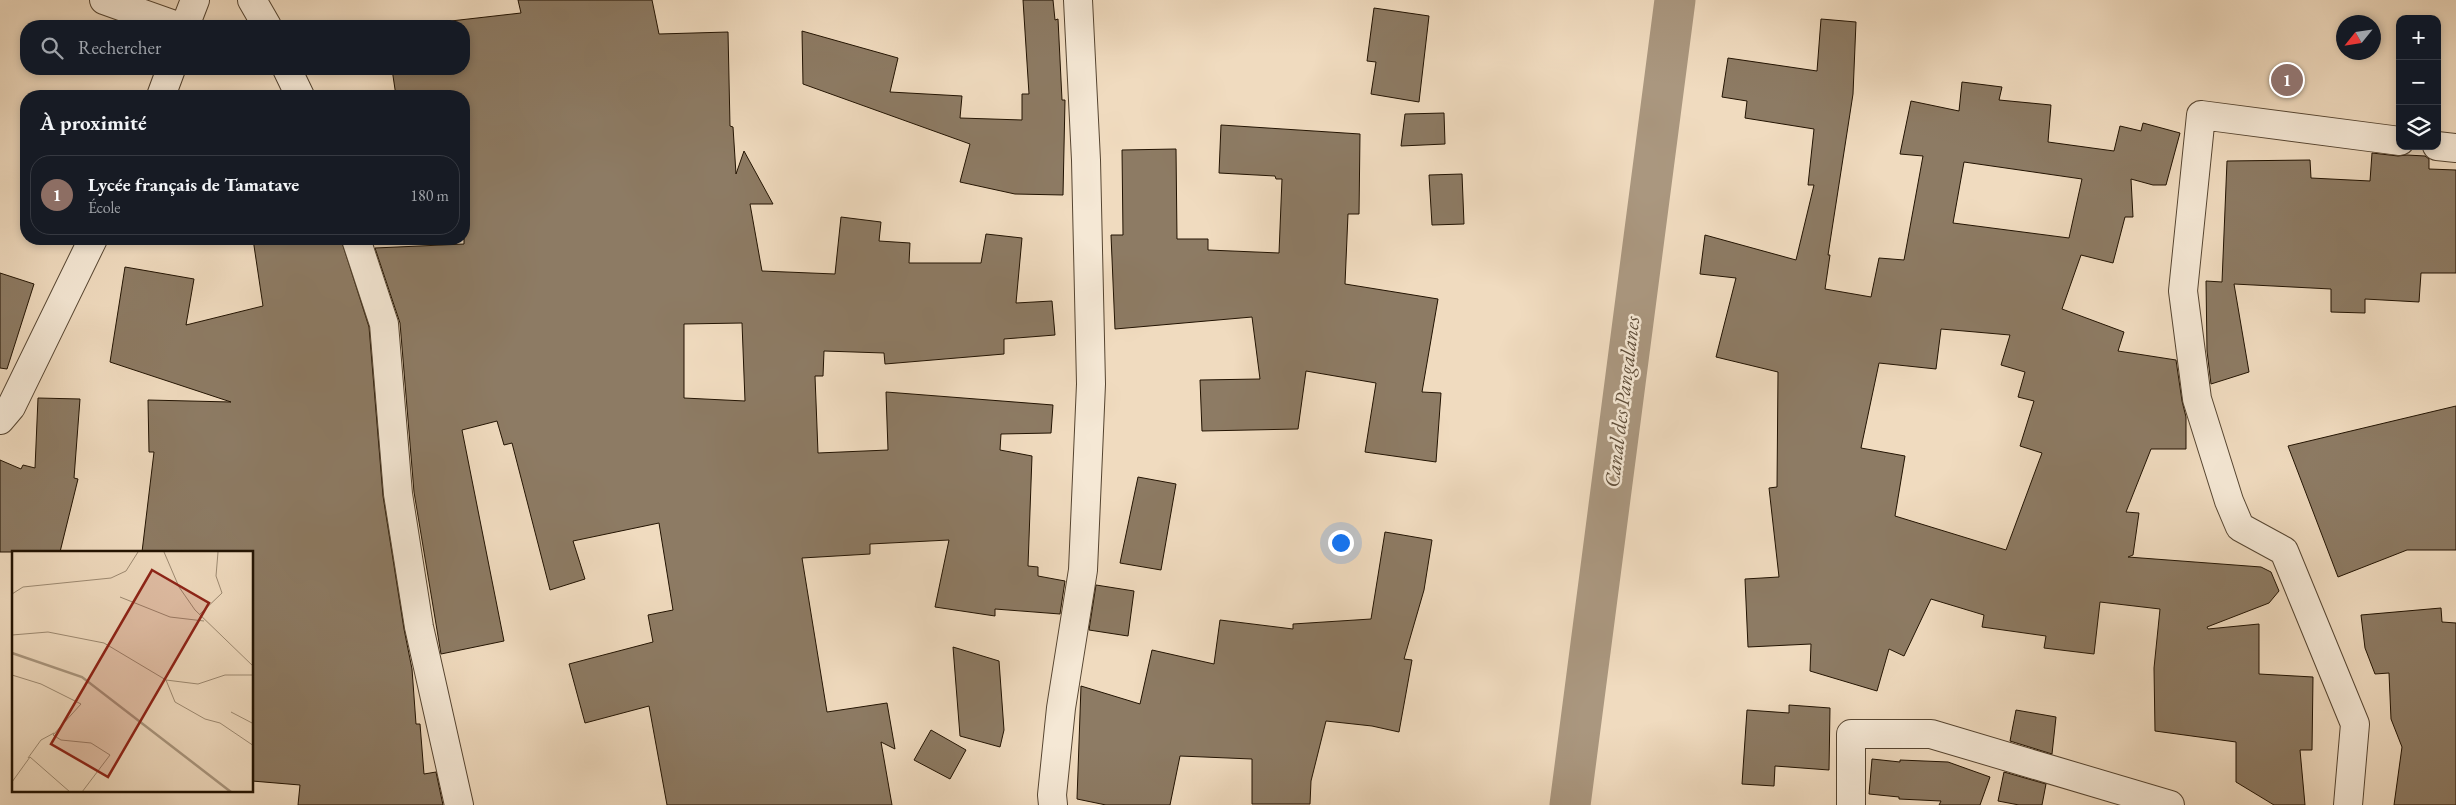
<!DOCTYPE html>
<html lang="fr">
<head>
<meta charset="utf-8">
<style>
  :root { --surface:#171b24; --page:#20242c; --text:#f1f3f6; --muted:#9ea1a6; --line:#363941; --accent:#c59692 }
  body { margin:0; font-family:"EB Garamond",serif; background:var(--page); color:var(--text) }
  .controls { position:absolute; right:15px; top:15px; display:grid; overflow:hidden; border-radius:10px; box-shadow:0 2px 8px #0003 }
  .controls button { width:45px; height:45px; display:grid; place-items:center; padding:0; border:0; border-bottom:1px solid var(--line); background:var(--surface); color:var(--text); font:25px sans-serif }
  .compass { position:absolute; left:2336px; top:15px; width:45px; height:45px; border-radius:50%; background:var(--surface); box-shadow:0 2px 8px #0003; rotate:240deg }
  .you { position:absolute; left:1340px; top:542px; width:18px; height:18px; margin:-12px; border:4px solid #fff; border-radius:50%; background:#1a73e8; box-shadow:0 0 0 8px #1a73e833 }
  .badge { display:grid; place-items:center; width:32px; height:32px; border-radius:50%; background:var(--accent); color:#fff; font-size:16px; font-weight:700 }
  .pin { position:absolute; translate:-50% -50%; border:2px solid #fff; box-shadow:0 1px 5px #0006 }
  .list { margin:0; padding:0; list-style:none }
  h2 { display:flex; justify-content:space-between; align-items:center; height:65px; margin:0; padding:0 20px; font-size:21px }
  h2 small { font-size:16px; font-weight:400; color:var(--muted) }
  .list li { display:grid; grid-template-columns:32px 1fr auto; gap:15px; align-items:center; box-sizing:border-box; height:80px; margin:0 10px 10px; padding:0 10px; border:1px solid var(--line); border-radius:20px }
  .list b { display:block; font-size:19px; white-space:nowrap }
  .list p { margin:0; font-size:16px; white-space:nowrap; color:var(--muted) }
  .list em { font-size:16px; font-style:normal; color:var(--muted) }
  .icon { flex:none; width:28px; height:28px; fill:none; stroke:currentColor; stroke-width:2; stroke-linecap:round; stroke-linejoin:round }
  .map { position:relative; flex:none; width:2456px; height:805px; overflow:hidden }
  .search { position:absolute; background:var(--surface); box-shadow:0 2px 8px #0003; left:20px; top:20px; width:450px; height:55px; display:flex; align-items:center; gap:12px; box-sizing:border-box; padding:0 18px; border-radius:20px; color:var(--muted); font-size:19px }
  .panel { position:absolute; background:var(--surface); box-shadow:0 2px 8px #0003; left:20px; top:90px; width:450px; height:155px; border-radius:20px }
  .map>svg:first-child { display:block }
  .lines { fill:none; stroke-linecap:round; stroke-linejoin:round }
  .canal { stroke:#aa977f; stroke-width:41 }
  .building { fill:#8d7b64; stroke:#221302; fill-rule:evenodd }
  .minor-casing { stroke:#564531; stroke-width:30 }
  .tertiary-casing { stroke:#564531; stroke-width:30 }
  .minor { stroke:#f5e8d5; stroke-width:28 }
  .tertiary { stroke:#f5e8d5; stroke-width:28 }
  .labels { text-anchor:middle; stroke-width:5; stroke-linejoin:round; paint-order:stroke }
  .water-label { font-size:21px; font-style:italic; fill:#5f4e3a; stroke:#f5e8d5 }
  .inset-river { fill:none; stroke:#aa977f; stroke-width:2.5 }
  .inset-road { fill:none; stroke:#9e8b73; stroke-width:1 }
  .view { fill:#8f2418; fill-opacity:0.15; stroke:#8f2418; stroke-width:2.5 }
  .inset-edge { fill:none; stroke:#221302; stroke-width:2.5 }
</style>
</head>
<body>
<div class="map">
<svg width="2456" height="805" viewBox="0 0 2456 805">
  <rect width="100%" height="100%" fill="#f0dbbf"/>
  <filter id="stains"><feTurbulence type="fractalNoise" baseFrequency=".004" numOctaves="4"/><feColorMatrix values="0 0 0 0 .2 0 0 0 0 .09 0 0 0 0 .02 0 0 0 .5 -.17"/></filter>
  <radialGradient id="worn" r=".72"><stop offset=".6" stop-color="#630" stop-opacity="0"/><stop offset="1" stop-color="#630" stop-opacity=".3"/></radialGradient>
  <g class="lines">
    <path class="canal" d="M1570 805 1675 0"/>
  </g>
  <path class="building" d="M518 0H652L659 34 728 32 730 126 733 127 736 174 744 151 773 204H750L762 271 835 274 841 217 881 222 879 241 910 243 909 263H981L986 234 1022 238 1016 303 1052 301 1055 335 1004 339V354L885 364 884 353 824 351 823 376H815L818 453 888 450 886 392 1053 405 1051 433 1001 434 1000 450 1032 456 1028 566 1038 567V576L1065 581 1060 614 995 609V616L935 607 949 540 870 544V554L802 558 827 712 887 703 895 749 881 742 892 805H667L649 706 585 723 569 664 653 642 648 615 673 610 659 523 573 541 585 579 550 590 512 443 504 445 497 421 462 430 504 641 441 654 414 492 400 323 375 248 464 244V96H396L392 69H464V26H407L521 13ZM742 323 745 401 684 398V324Z
    M1023 0H1053L1055 20 1058 19 1062 100H1065L1063 195 1015 194 960 182 970 144 803 84 802 31 898 58 890 92 962 96 960 118 1022 120V94H1029Z
    M1374 8 1429 16 1419 102 1371 94 1376 62 1367 61Z
    M1821 19 1856 22 1853 94 1828 255H1830L1825 289 1871 297 1879 258 1904 260 1923 156 1900 154 1911 101 1959 111 1962 82 2002 87 1999 100 2051 105 2048 142 2114 151 2120 126 2141 131 2143 123 2180 133 2166 185H2153L2131 179 2133 217H2125L2113 263 2081 255 2062 309 2124 332 2118 351 2176 360 2182 401 2186 417V449H2151L2126 512 2139 513 2133 555 2128 557 2261 567 2271 572 2279 591 2269 603 2207 627 2208 629 2259 624V674L2313 677 2312 750H2300L2305 805H2274L2236 782V742L2155 731 2154 668 2160 609 2100 602 2094 654 2044 648 2046 636 1982 627 1984 615 1931 599 1904 656 1889 649 1877 691 1810 671 1811 644 1748 647 1745 579 1779 577 1769 488 1777 487 1778 372 1716 357 1736 278 1700 274 1705 235 1796 260 1814 185H1808L1814 129 1745 118 1747 101 1722 97 1728 58 1817 71ZM1964 162 2082 179 2069 238 1953 223ZM1941 329 2010 335 2001 365 2025 372 2018 397 2034 401 2020 446 2042 453 2006 550 1895 516 1905 456 1861 448 1879 363 1936 369Z
    M1444 113 1445 144 1401 146 1405 114Z
    M1221 125 1360 134 1359 214H1348L1345 284 1438 299 1422 392 1441 393 1436 462 1365 452 1376 383 1306 371 1298 429 1202 431 1200 380 1260 379 1252 317 1115 329 1111 235H1123L1122 150 1176 149 1177 239H1208V250L1279 253 1282 179H1276L1275 176 1219 173Z
    M2372 153 2398 156 2407 155 2425 156 2429 159V169L2456 170V273H2421L2419 302 2365 299V313L2331 312V289L2234 284 2249 372 2211 384 2207 351 2206 281 2222 282 2227 161 2310 160 2311 178 2370 181Z
    M1462 174 1464 224 1432 225 1429 175Z
    M253 239H341L369 327 383 496 404 629 412 669 416 724H420L424 774 436 772 443 805H298L300 785 252 781V552H142L154 452H149L148 400 231 402 110 362 125 267 194 279 186 325 263 306Z
    M0 273 34 284 7 369 0 368Z
    M38 398 80 399 74 478 78 479 60 552H0V460L21 469 23 465 35 468Z
    M2456 406V550H2407L2338 577 2288 446Z
    M1138 477 1176 484 1161 570 1120 563Z
    M1385 532 1432 540 1424 590 1404 659 1412 660 1399 732 1372 726 1326 721 1311 781 1310 804H1252V759L1180 756 1170 805H1106L1077 799 1081 686 1140 704 1152 650 1214 664 1220 620 1293 629V624L1371 619Z
    M1096 585 1134 591 1128 636 1089 630Z
    M2441 608 2442 622 2456 623V805H2394L2402 747 2391 719 2389 673 2375 674 2365 648 2361 615Z
    M953 647 999 661 1004 730 1000 747 960 736Z
    M1789 705 1830 708 1829 770 1775 766 1774 786 1742 784 1747 710 1789 713Z
    M2016 710 2056 717 2052 754 2010 741Z
    M931 730 966 750 950 779 914 760Z
    M1872 759 1900 762V760L1948 762 1990 777 1980 805H1939L1941 801 1899 799V797L1869 794Z
    M2004 772 2046 784 2042 805H2019L1998 801Z"/>
  <g class="lines">
    <defs>
      <path id="minor" d="M104 0 177 26
        M252 0 267 26
        M287 69 300 96
        M2437 146 2456 148
        M356 239 384 324 398 494 419 627 459 805
        M1053 805 1052 795 1061 708 1083 570 1091 384 1086 160 1078 0
        M1851 805V734H1931L2170 805
        M2348 805 2355 724 2284 551 2240 527 2229 501 2197 399 2183 291 2201 115 2400 141"/>
      <path id="tertiary" d="M185 26 195 0
        M161 96 171 69
        M0 420 11 407 93 239"/>
    </defs>
    <use href="#minor" class="minor-casing"/>
    <use href="#tertiary" class="tertiary-casing"/>
    <use href="#minor" class="minor"/>
    <use href="#tertiary" class="tertiary"/>
  </g>
  <g class="labels">
    <g class="water-label">
      <text transform="translate(1622 402) rotate(-83)" y="7">Canal des Pangalanes</text>
    </g>
  </g>
  <g transform="translate(12 551)">
    <rect width="241" height="241" fill="#f0dbbf"/>
    <path class="inset-river" d="M0 102 70 126 219 241"/>
    <path class="inset-road" d="M152 1 167 36 183 59 242 116M0 43 11 36 99 27 114 20 126 1M108 46 158 66 192 70M187 64 210 42 204 25 206 1M0 84 36 81 92 92 154 129 186 133 213 124H242M0 124 29 133 69 153 41 184 49 189 79 192 98 204 70 241M154 129 163 151 193 168 208 172 242 195M219 161 242 173M16 207 29 189 42 182M0 231 18 206 58 241"/>
    <path class="view" d="M140 19 197 52 96 226 39 193Z"/>
    <rect width="241" height="241" class="inset-edge"/>
  </g>
  <rect width="100%" height="100%" filter="url(#stains)"/>
  <rect width="100%" height="100%" fill="url(#worn)"/>
</svg>
<div class="controls">
<button>+</button>
<button>−</button>
<button><svg class="icon" aria-label="layers" viewBox="0 0 24 24"><path d="M12 4l9 5-9 5-9-5zM3 14l9 5 9-5"/></svg></button>
</div>
<svg class="compass" viewBox="-18 -18 36 36"><path d="M0-13l5 13h-10z" fill="#e53935"/><path d="M0 13l5-13h-10z" fill="#9ea1a6"/></svg>
<div class="you"></div>
<div class="pin badge" style="left:2287px;top:80px;background:#8d6e63">1</div>
<div class="search"><svg class="icon" aria-label="search" viewBox="0 0 24 24"><circle cx="10" cy="10" r="6"/><path d="M15 15l6 6"/></svg>Rechercher</div>
<section class="panel">
<h2>À proximité<small></small></h2>
<ul class="list">
<li><span class="badge" style="background:#8d6e63">1</span><div><b>Lycée français de Tamatave</b><p>École</p></div><em>180 m</em></li>
</ul>
</section>
</div>
</body>
</html>
